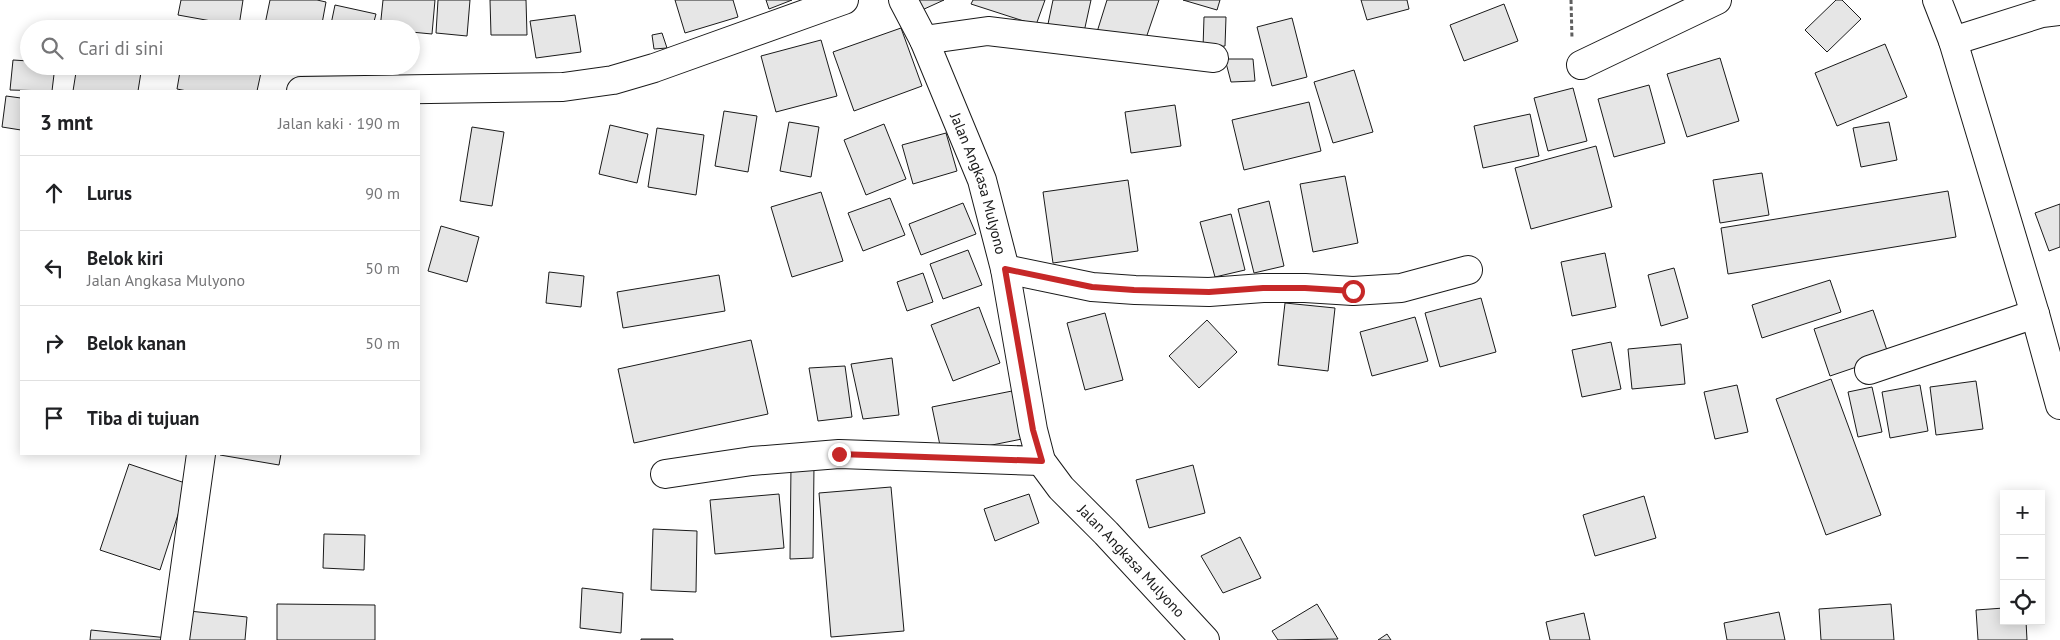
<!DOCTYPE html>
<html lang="id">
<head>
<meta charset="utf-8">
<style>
  :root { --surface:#fff; --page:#f2f2f2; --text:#202124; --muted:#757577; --line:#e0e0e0 }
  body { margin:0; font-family:"PT Sans",sans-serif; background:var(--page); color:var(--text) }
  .controls { position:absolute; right:15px; bottom:15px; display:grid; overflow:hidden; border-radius:0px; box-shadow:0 2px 12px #0003 }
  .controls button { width:45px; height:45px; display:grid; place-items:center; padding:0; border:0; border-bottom:1px solid var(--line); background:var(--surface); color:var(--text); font:25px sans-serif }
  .stop { position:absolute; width:15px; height:15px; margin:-11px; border:4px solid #c62828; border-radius:50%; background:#fff }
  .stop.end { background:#c62828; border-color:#fff; box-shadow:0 1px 5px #0008 }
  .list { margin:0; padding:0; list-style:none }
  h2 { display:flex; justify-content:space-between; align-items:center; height:65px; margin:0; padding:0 20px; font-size:21px }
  h2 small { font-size:16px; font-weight:400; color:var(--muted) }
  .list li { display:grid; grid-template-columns:32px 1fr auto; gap:15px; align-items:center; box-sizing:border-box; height:75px; padding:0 20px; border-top:1px solid var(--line) }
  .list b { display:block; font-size:19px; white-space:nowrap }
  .list p { margin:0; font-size:16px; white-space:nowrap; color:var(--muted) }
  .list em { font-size:16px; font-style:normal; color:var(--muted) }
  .icon { flex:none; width:28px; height:28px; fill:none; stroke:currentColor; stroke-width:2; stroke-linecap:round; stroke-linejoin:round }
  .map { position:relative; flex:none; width:2060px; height:640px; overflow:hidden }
  .search { position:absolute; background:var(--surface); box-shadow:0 2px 12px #0003; left:20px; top:20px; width:400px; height:55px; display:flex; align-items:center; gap:12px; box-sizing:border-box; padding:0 18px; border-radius:28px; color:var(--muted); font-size:19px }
  .panel { position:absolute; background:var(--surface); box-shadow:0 2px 12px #0003; left:20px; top:90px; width:400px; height:365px; border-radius:0px }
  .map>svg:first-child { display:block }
  .building { fill:#e6e6e6; stroke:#1a1a1a }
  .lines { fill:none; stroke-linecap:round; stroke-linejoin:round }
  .minor-casing { stroke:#1a1a1a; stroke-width:30 }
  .path { stroke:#5f5f5f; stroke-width:3; stroke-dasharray:4 2.5; stroke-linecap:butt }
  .minor { stroke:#fff; stroke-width:28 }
  .route { stroke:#c62828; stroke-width:6 }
  .labels { text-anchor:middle; stroke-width:4; stroke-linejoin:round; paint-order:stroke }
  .street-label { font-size:15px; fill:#1a1a1a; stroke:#fff }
</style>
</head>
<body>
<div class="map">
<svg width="2060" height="640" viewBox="0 0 2060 640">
  <rect width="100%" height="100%" fill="#fff"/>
  <path class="building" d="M181 0H243L239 26 178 15Z
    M270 0H317L326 2 321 29H264Z
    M383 0H435L432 34 411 32V29H380Z
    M438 0H470L467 36 436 33Z
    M490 0H526L527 35H491Z
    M675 0H733L738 17 685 33Z
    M766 0H792L769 9Z
    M917 0H944L922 10Z
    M973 0H1045L1036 25 971 4Z
    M1053 0H1091L1084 32 1048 24Z
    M1107 0H1159L1143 47 1097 32Z
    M1183 0H1220L1217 10Z
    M1361 0H1407L1409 9 1367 20Z
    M1836 0H1842L1861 19 1827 52 1805 30Z
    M1504 4 1518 41 1464 61 1450 25Z
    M335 5 376 14 372 29H330Z
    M575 15 581 52 536 58 530 21Z
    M1204 17H1226L1225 46 1203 48Z
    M1292 18 1307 77 1272 86 1257 27Z
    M901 28 922 86 854 111 833 52Z
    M662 33 667 48 654 49 652 35Z
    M821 40 837 96 776 112 761 56Z
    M1885 44 1907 97 1837 126 1815 73Z
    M1720 58 1739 121 1687 137 1667 74Z
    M1225 59H1253L1255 81 1231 82Z
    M13 60 29 61V66H55L52 91 10 90Z
    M77 66H142L138 91H73Z
    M181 66H255L262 68 257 91H187L177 89Z
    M1354 70 1373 132 1333 143 1314 82Z
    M1649 85 1665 143 1614 157 1598 99Z
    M1573 88 1587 141 1548 151 1534 98Z
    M6 96 21 98V130L2 127Z
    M1309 102 1321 151 1244 170 1232 120Z
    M1175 105 1181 146 1131 153 1125 112Z
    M724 111 757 116 748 172 715 166Z
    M1530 114 1539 156 1483 168 1474 126Z
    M789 122 819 127 811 177 780 171Z
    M1889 122 1897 160 1861 167 1853 128Z
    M884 124 906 179 866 195 844 140Z
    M610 125 648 134 637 183 599 174Z
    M472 127 504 132 492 206 460 201Z
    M657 128 704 135 696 195 648 187Z
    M946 133 957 171 913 184 902 145Z
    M1596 146 1612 207 1531 229 1515 168Z
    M1762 173 1769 215 1720 223 1713 180Z
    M1345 176 1358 243 1313 252 1300 184Z
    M1128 180 1138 251 1053 263 1043 192Z
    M1948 191 1956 237 1728 274 1721 228Z
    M821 192 843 261 792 277 771 207Z
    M890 198 905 235 863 251 848 213Z
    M1269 201 1284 266 1254 273 1238 209Z
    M963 203 976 234 921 255 909 224Z
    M2060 204V247L2049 251 2035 213Z
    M1231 214 1245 270 1215 277 1200 222Z
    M441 226 479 237 467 282 428 271Z
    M968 250 982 285 943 299 930 264Z
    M1605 253 1616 307 1572 316 1561 262Z
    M1674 268 1688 318 1661 326 1648 275Z
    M549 272 584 276 581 307 546 303Z
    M923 273 933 302 907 311 897 282Z
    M719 275 725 311 623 328 617 292Z
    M1830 280 1841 312 1762 338 1752 305Z
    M1481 298 1496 352 1440 367 1425 313Z
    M1285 303 1335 308 1328 371 1278 365Z
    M979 307 1000 363 953 381 931 325Z
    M1873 310 1889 356 1830 376 1814 329Z
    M1105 313 1123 380 1085 390 1067 323Z
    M1415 317 1428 361 1372 376 1360 332Z
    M1207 320 1237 352 1199 388 1169 356Z
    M751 340 768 414 634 443 618 369Z
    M1611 342 1621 389 1582 397 1572 350Z
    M1681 344 1685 384 1632 389 1628 349Z
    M892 358 899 415 863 419 851 364Z
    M845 366 852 417 818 421 809 368Z
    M1831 379 1881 515 1826 535 1776 399Z
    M1976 381 1983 429 1936 435 1930 387Z
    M1737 385 1748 432 1715 439 1704 392Z
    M1920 385 1928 431 1890 438 1882 392Z
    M1872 387 1882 432 1858 437 1848 392Z
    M1012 391 1022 439 942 455 932 407Z
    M220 454H281L279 465 220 455Z
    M129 464 188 484 160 570 100 550Z
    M791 465H814L813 558 790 559Z
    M1193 465 1205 513 1149 528 1136 480Z
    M891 487 904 631 831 637 819 493Z
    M779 494 784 548 715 554 710 500Z
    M1029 494 1039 523 995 541 984 509Z
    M1644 496 1656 538 1595 556 1583 515Z
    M653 529 697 531 696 592 651 590Z
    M324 534 365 535 364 570 323 568Z
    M1240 537 1261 578 1223 593 1201 556Z
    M582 588 623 593 621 633 580 628Z
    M277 604 375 605V640H277Z
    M1317 604 1338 639 1278 640 1272 631Z
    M1891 604 1894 640H1821L1819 609Z
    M2004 608V621H2026L2027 640H1978L1976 610Z
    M189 611 247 617 245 640H186Z
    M1779 612 1785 640H1727L1724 623Z
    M1584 613 1590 640H1550L1546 622Z
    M91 630 168 638V640H90Z
    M1387 634 1391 640H1378Z
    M641 639H673V640H641Z"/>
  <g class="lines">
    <defs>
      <g id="minor">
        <path id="s1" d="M903 0 924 40 982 180 1005 269 1033 430 1041 461 1061 488 1106 533 1205 640"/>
        <path d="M1937 0 1953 41 2035 314 2060 405"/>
        <path d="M924 40 988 31 1214 58"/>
        <path d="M1953 41 2042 13 2060 11"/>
        <path d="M1581 65 1717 0"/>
        <path d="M301 91 563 87 613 80 654 68 844 0"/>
        <path d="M1005 269 1092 287 1135 290 1209 292 1263 288H1305L1353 291 1401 288 1468 270"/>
        <path d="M1869 370 2035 314"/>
        <path d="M665 474 752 461 839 454 1041 461"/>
        <path d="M175 640 201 454"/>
      </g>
    </defs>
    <use href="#minor" class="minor-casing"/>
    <path class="path" d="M1571 0 1572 39"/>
    <use href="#minor" class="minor"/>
  </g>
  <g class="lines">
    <path class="route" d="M839 454 1042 461 1033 430 1005 269 1092 287 1134 290 1209 292 1263 288H1305L1353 291"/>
  </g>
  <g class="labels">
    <g class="street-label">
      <text dy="5" stroke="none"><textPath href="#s1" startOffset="199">Jalan Angkasa Mulyono</textPath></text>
      <text dy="5" stroke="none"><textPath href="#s1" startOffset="619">Jalan Angkasa Mulyono</textPath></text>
    </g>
  </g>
</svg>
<div class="controls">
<button>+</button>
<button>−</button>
<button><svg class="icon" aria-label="locate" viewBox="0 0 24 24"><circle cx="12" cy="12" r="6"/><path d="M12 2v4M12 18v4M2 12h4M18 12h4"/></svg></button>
</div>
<div class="stop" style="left:1353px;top:291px"></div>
<div class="stop end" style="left:839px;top:454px"></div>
<div class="search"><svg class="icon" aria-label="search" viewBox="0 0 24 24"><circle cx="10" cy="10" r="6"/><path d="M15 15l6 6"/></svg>Cari di sini</div>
<section class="panel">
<h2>3 mnt<small>Jalan kaki · 190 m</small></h2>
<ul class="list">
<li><svg class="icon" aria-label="ahead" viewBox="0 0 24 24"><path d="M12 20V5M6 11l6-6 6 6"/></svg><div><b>Lurus</b></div><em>90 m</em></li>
<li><svg class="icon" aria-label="left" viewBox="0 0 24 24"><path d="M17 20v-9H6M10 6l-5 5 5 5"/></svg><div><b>Belok kiri</b><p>Jalan Angkasa Mulyono</p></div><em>50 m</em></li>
<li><svg class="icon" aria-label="right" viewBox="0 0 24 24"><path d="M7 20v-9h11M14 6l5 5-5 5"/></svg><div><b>Belok kanan</b></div><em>50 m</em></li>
<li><svg class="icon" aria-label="arrive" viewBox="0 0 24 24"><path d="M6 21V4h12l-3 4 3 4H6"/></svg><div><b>Tiba di tujuan</b></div></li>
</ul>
</section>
</div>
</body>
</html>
